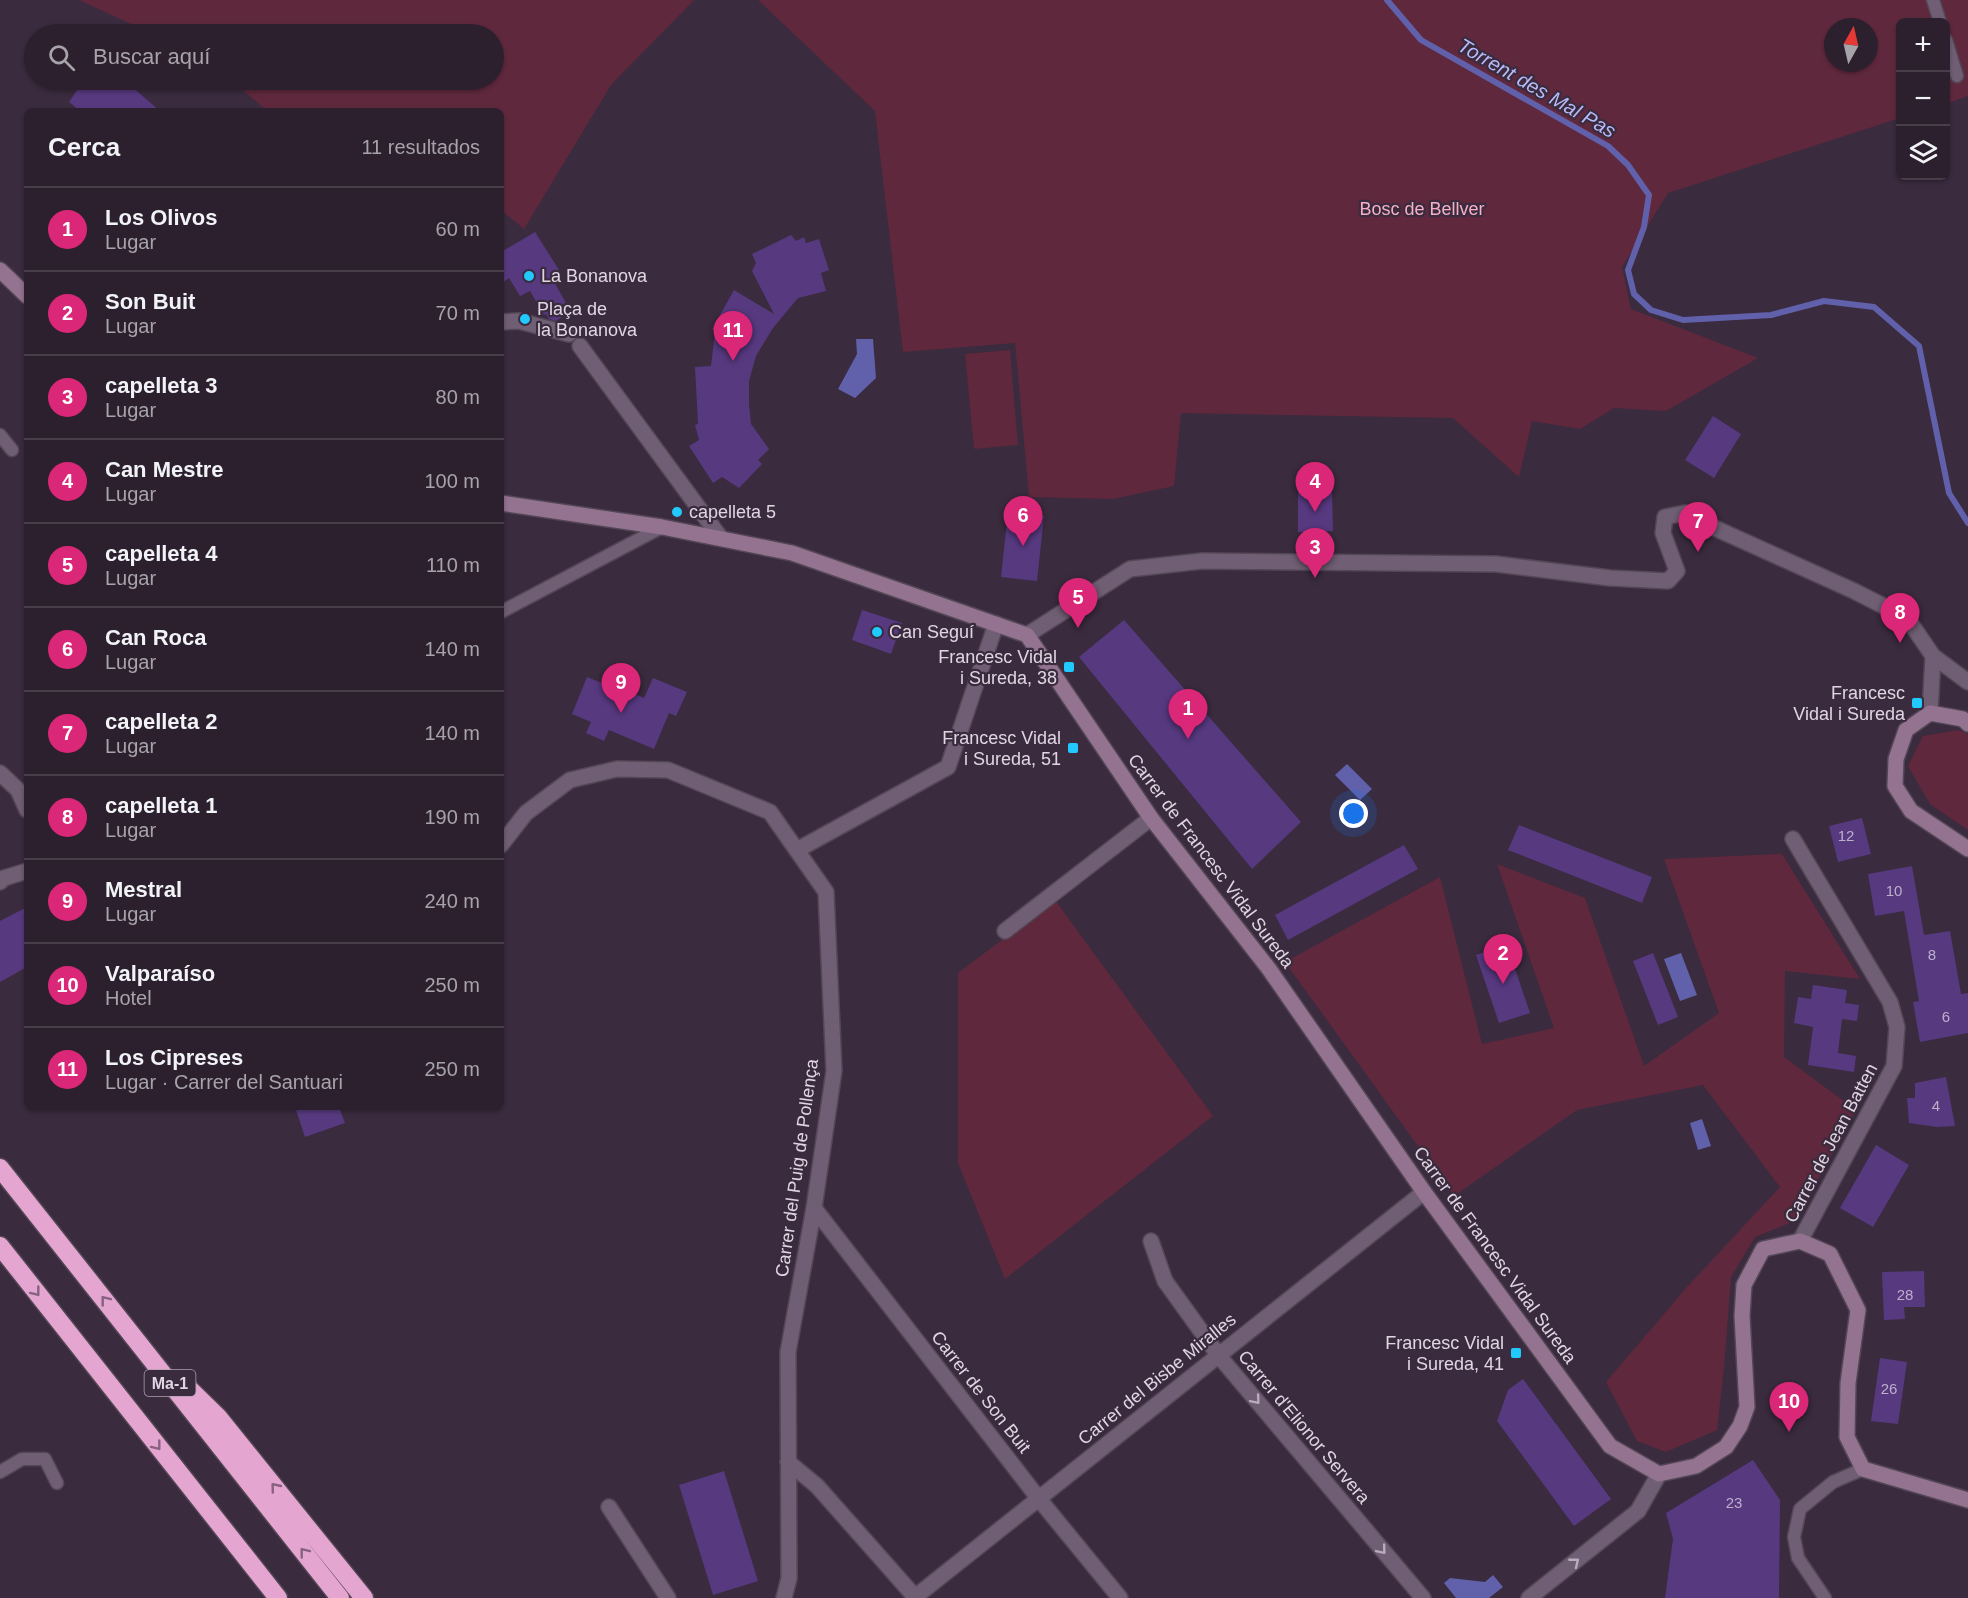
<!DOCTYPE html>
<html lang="es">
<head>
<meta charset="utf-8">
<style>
  :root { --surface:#2c202e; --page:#382d3a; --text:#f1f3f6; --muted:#a6a3aa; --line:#483e4a; --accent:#db2777 }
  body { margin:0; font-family:Arial,sans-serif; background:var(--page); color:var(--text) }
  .controls { position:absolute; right:18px; top:18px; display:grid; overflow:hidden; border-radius:9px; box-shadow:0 2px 4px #0004 }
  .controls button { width:54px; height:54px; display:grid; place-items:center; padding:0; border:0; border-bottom:2px solid var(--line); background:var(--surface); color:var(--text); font:30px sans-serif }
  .compass { position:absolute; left:1824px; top:18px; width:54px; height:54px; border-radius:50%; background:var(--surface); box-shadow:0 2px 4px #0004; rotate:8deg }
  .you { position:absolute; left:1354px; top:814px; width:21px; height:21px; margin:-15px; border:4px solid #fff; border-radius:50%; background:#1a73e8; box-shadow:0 0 0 9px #1a73e833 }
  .badge { display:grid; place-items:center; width:39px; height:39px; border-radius:50%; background:var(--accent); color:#fff; font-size:20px; font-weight:700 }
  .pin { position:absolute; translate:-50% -50px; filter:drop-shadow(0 2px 3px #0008) }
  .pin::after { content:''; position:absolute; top:32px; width:21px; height:18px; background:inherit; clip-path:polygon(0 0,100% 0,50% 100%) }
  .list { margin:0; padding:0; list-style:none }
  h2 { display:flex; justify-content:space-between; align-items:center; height:78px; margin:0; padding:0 24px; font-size:26px }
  h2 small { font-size:20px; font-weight:400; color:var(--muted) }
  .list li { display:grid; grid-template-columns:39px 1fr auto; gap:18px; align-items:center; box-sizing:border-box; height:84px; padding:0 24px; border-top:2px solid var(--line) }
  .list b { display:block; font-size:22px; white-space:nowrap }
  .list p { margin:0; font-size:20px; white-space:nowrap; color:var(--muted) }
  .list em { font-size:20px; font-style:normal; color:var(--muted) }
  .icon { flex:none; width:33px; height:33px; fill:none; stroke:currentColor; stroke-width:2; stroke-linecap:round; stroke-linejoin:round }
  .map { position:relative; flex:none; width:1968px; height:1598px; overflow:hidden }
  .search { position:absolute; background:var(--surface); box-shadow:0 2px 4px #0004; left:24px; top:24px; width:480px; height:66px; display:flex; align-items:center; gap:15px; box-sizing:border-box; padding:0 21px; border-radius:33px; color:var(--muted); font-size:22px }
  .panel { position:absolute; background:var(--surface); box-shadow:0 2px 4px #0004; left:24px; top:108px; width:480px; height:1002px; border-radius:9px }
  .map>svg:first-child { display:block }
  .green { fill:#5f283d; fill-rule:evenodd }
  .water { fill:#6160ab }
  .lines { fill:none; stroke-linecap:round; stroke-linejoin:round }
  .stream { stroke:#6160ab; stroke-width:6 }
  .building { fill:#573980 }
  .lane-casing { stroke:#534655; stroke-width:15 }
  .street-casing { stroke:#534655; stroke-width:18 }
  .secondary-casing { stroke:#534655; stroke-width:18 }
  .highway-casing { stroke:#534655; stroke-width:21 }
  .lane { stroke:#705e74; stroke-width:12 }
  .street { stroke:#705e74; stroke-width:15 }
  .secondary { stroke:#937390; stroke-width:15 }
  .highway { stroke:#e5a5d1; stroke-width:18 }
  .oneway { stroke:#876280 }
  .oneway2 { stroke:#b9acbc }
  .poi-dot { fill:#21c9fd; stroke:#3a2b3e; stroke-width:2 }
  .labels { text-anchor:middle; stroke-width:4.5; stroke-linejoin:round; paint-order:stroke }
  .number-label { font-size:15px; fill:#beafca }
  .shield { fill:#3a2b3e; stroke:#aea3b1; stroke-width:1.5 }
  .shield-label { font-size:16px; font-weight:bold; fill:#e0d6e2 }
  .park-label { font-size:18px; fill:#f6afc6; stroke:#3a2b3e }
  .poi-label { font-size:18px; fill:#e0d6e2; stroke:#3a2b3e; text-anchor:start }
  .street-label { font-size:18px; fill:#e0d6e2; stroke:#3a2b3e }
  .water-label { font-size:20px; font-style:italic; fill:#b7baf8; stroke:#3a2b3e }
</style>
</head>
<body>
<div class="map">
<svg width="1968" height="1598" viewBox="0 0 1968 1598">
  <rect width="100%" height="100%" fill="#3a2b3e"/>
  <path class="green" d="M79 0H694L611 85 524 229 501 210V111H267L231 80H494V34H153Z
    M758 0H1968V96L1946 104V22H1900V118L1668 193 1622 267 1631 309 1758 358 1666 411 1614 408 1580 429 1532 421 1519 477 1453 418 1181 413 1174 486 1113 499 1029 497 1015 343 903 352 875 111ZM1833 27H1869V63H1833Z
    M1010 350 1018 445 974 449 965 354Z
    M1958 730 1968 734V830L1930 804 1908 766 1923 736Z
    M1782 854 1860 979 1785 971 1784 1057 1856 1110 1795 1221 1755 1237 1731 1277 1724 1368 1717 1430 1666 1452 1637 1441 1606 1382 1687 1287 1780 1187 1703 1085 1577 1110 1454 1196 1285 962 1440 877 1482 1044 1554 1028 1497 864 1585 898 1644 1066 1719 1013 1664 859Z
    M1055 900 1213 1116 1005 1279 958 1163V973Z"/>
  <path class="water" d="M856 339H873L876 378 855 398 838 389 857 354Z
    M1347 764 1372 789 1360 800 1335 775Z
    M1681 953 1697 995 1680 1001 1664 959Z
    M1702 1119 1711 1146 1698 1150 1690 1123Z
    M1493 1575 1503 1587 1489 1598H1456L1444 1583 1450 1578 1485 1582Z"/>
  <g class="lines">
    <path class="stream" d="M1387 0 1421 40 1608 146 1628 165 1649 195 1644 227 1628 270 1634 294 1651 310 1683 320 1771 315 1824 301 1874 307 1919 346 1949 493 1968 523"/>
  </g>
  <path class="building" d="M84 80H124L160 111H80L69 102Z
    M535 232 561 273 552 278 566 303 563 304 568 313 556 321 549 319 546 314 544 315 530 291 520 296 509 278 501 284V252Z
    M791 235 796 241 804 237 806 243 819 239 829 270 821 273 826 291 798 298 773 328 756 356 749 381V404L751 424 769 449 758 460 762 464 739 488 722 477 713 483 689 446 699 440 695 425 698 424 695 367 711 366 715 331 712 329 734 290 774 314 752 271 756 263 752 254Z
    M1713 416 1741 434 1714 478 1685 460Z
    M1298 492H1332L1333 531 1298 532Z
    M1008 512 1044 516 1037 581 1001 577Z
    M862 610 902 623 891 654 852 640Z
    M1124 620 1301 822 1252 869 1079 657Z
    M587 677 616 689 617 686 644 698 653 678 687 692 676 716 669 713 654 749 609 730 604 741 586 733 591 722 572 714Z
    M1862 818 1871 854 1838 862 1829 826Z
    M1519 825 1652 877 1642 903 1508 850Z
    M1404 845 1418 869 1288 940 1275 915Z
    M1912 866 1924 935 1950 931 1961 994 1968 993V1033L1920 1042 1913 1002 1919 1001 1904 911 1875 916 1868 874Z
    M27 907V967L0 982V921Z
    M1507 945 1530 1013 1499 1023 1476 955Z
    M1653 953 1678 1017 1658 1025 1633 961Z
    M1813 985 1847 990 1845 1003 1859 1005 1857 1021 1842 1019 1838 1053 1856 1056 1854 1072 1808 1065 1813 1027 1794 1023 1798 997 1811 999Z
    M1946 1077 1955 1126 1937 1127 1909 1123 1907 1098H1915V1083Z
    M295 1107H339L345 1123 305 1137Z
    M1876 1145 1909 1165 1873 1227 1840 1208Z
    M1924 1271 1925 1307H1904L1905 1319 1884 1320 1882 1272Z
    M1880 1358 1907 1362 1898 1424 1871 1421Z
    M1523 1379 1611 1499 1574 1526 1497 1421 1508 1390Z
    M1753 1460 1780 1500 1779 1598H1665L1673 1539 1666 1513Z
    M724 1471 758 1581 713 1595 679 1485Z"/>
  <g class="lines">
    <defs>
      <path id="lane" d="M1933 0 1940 22
        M1946 40 1957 76
        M0 435 12 450
        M501 612 662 527
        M0 1472 22 1459H45L57 1483
        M1825 1598 1798 1558 1794 1537 1800 1509 1833 1482 1863 1469"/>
      <path id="street" d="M501 322 519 321 569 334
        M580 346 720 537
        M1027 635 1130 569 1202 561 1496 564 1610 578 1668 581 1677 571 1663 533 1665 517 1685 513 1708 525 1854 591 1907 618 1933 656 1930 713
        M1933 656 1968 682
        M0 773 18 790 27 810
        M1793 839 1890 1002 1897 1027 1894 1066 1800 1241
        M501 845 526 813 570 780 617 769 668 770 770 812 826 892 834 1071 814 1208 788 1352 789 1578 784 1598
        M797 850 948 767 996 624
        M0 882 4 878 27 871
        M1005 931 1151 818
        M814 1208 1039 1499 1120 1598
        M1151 1241 1165 1281 1219 1356 1423 1598
        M788 1462 817 1486 916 1598
        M609 1507 668 1598
        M915 1597 1424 1192
        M1529 1598 1638 1511 1659 1474"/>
      <path id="secondary" d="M0 270 27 296
        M501 503 662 527 792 553 1027 635 1151 818 1269 969 1424 1192 1610 1446 1659 1474 1696 1466 1726 1447 1740 1426 1747 1407 1742 1316 1744 1285 1763 1249 1800 1241 1830 1254 1858 1310 1848 1383 1847 1437 1863 1469 1968 1500
        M1968 724 1963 719 1930 713 1906 730 1896 759 1895 786 1911 811 1968 849"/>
      <path id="highway" d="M0 1168 340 1598
        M0 1246 278 1598
        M180 1380 218 1417 364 1598"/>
    </defs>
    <use href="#lane" class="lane-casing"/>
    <use href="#street" class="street-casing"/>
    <use href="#secondary" class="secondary-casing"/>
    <use href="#highway" class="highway-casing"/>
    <use href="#lane" class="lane"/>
    <use href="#street" class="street"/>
    <use href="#secondary" class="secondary"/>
    <use href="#highway" class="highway"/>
  </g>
  <defs><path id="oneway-chevron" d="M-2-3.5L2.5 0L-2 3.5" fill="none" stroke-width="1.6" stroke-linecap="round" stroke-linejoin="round" transform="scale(1.5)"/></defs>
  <g class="oneway">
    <use href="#oneway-chevron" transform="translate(36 1292) rotate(52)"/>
    <use href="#oneway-chevron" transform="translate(105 1300) rotate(-128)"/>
    <use href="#oneway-chevron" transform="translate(157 1446) rotate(52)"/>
    <use href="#oneway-chevron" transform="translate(275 1487) rotate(-129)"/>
    <use href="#oneway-chevron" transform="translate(304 1552) rotate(-128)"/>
  </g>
  <g class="oneway2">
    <use href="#oneway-chevron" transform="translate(1256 1400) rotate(50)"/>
    <use href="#oneway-chevron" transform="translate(1382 1550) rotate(50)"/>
    <use href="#oneway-chevron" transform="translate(1575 1562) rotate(-39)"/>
  </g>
  <g class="poi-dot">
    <circle cx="529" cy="276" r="6"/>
    <circle cx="525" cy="319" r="6"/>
    <circle cx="677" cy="512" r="6"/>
    <circle cx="877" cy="632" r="6"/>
    <rect x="1063" y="661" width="12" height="12" rx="3"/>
    <rect x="1911" y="697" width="12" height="12" rx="3"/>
    <rect x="1067" y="742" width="12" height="12" rx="3"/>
    <rect x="1510" y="1347" width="12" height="12" rx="3"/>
  </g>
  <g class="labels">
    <g class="number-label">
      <text x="1846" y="841">12</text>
      <text x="1894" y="896">10</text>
      <text x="1932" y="960">8</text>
      <text x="1946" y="1022">6</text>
      <text x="1936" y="1111">4</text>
      <text x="1905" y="1300">28</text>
      <text x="1889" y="1394">26</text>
      <text x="1734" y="1508">23</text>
    </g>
    <rect class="shield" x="144.5" y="1370" width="51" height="26" rx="4.5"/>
    <g class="shield-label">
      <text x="170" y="1389">Ma-1</text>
    </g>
    <g class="park-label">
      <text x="1422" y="215">Bosc de Bellver</text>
    </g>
    <g class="poi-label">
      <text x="541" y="282">La Bonanova</text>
      <text x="537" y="315">Plaça de<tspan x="537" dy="21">la Bonanova</tspan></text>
      <text x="689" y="518">capelleta 5</text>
      <text x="889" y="638">Can Seguí</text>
      <text x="1057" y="663" text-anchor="end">Francesc Vidal<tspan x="1057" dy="21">i Sureda, 38</tspan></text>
      <text x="1905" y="699" text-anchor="end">Francesc<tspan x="1905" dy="21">Vidal i Sureda</tspan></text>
      <text x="1061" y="744" text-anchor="end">Francesc Vidal<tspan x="1061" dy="21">i Sureda, 51</tspan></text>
      <text x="1504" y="1349" text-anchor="end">Francesc Vidal<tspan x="1504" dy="21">i Sureda, 41</tspan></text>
    </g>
    <g class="street-label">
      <text transform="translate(1211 861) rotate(53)" y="6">Carrer de Francesc Vidal Sureda</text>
      <text transform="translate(1831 1143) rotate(-62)" y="6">Carrer de Jean Batten</text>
      <text transform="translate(797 1168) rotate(-82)" y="6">Carrer del Puig de Pollença</text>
      <text transform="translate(1495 1255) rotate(54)" y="6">Carrer de Francesc Vidal Sureda</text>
      <text transform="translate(1157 1379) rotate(-39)" y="6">Carrer del Bisbe Miralles</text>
      <text transform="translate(981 1392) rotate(52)" y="6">Carrer de Son Buit</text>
      <text transform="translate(1304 1427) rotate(50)" y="6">Carrer d'Elionor Servera</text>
    </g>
    <g class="water-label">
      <text transform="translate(1537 88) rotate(30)" y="7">Torrent des Mal Pas</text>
    </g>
  </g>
</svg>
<div class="controls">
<button>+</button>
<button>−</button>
<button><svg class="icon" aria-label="layers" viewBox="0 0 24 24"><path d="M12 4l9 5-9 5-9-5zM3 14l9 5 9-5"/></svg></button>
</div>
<svg class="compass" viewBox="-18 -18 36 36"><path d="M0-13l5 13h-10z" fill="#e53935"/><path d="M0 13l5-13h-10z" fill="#a6a3aa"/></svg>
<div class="you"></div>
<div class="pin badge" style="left:1188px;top:739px">1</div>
<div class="pin badge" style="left:1503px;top:984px">2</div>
<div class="pin badge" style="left:1315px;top:578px">3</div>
<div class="pin badge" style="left:1315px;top:512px">4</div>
<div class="pin badge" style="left:1078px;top:628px">5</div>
<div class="pin badge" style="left:1023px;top:546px">6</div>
<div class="pin badge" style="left:1698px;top:552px">7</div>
<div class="pin badge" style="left:1900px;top:643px">8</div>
<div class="pin badge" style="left:621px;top:713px">9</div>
<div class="pin badge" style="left:1789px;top:1432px">10</div>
<div class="pin badge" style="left:733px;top:361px">11</div>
<div class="search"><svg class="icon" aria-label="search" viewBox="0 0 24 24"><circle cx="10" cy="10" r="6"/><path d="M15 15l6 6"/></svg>Buscar aquí</div>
<section class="panel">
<h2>Cerca<small>11 resultados</small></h2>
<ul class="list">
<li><span class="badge">1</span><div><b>Los Olivos</b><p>Lugar</p></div><em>60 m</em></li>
<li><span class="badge">2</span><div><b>Son Buit</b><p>Lugar</p></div><em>70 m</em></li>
<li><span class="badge">3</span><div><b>capelleta 3</b><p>Lugar</p></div><em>80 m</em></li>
<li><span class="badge">4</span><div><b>Can Mestre</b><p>Lugar</p></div><em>100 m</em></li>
<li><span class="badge">5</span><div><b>capelleta 4</b><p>Lugar</p></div><em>110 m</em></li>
<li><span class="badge">6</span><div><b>Can Roca</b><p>Lugar</p></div><em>140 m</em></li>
<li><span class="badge">7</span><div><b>capelleta 2</b><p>Lugar</p></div><em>140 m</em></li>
<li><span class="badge">8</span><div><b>capelleta 1</b><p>Lugar</p></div><em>190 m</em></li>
<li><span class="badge">9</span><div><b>Mestral</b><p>Lugar</p></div><em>240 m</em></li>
<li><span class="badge">10</span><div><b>Valparaíso</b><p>Hotel</p></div><em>250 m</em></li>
<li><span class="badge">11</span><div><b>Los Cipreses</b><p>Lugar · Carrer del Santuari</p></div><em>250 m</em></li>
</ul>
</section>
</div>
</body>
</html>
